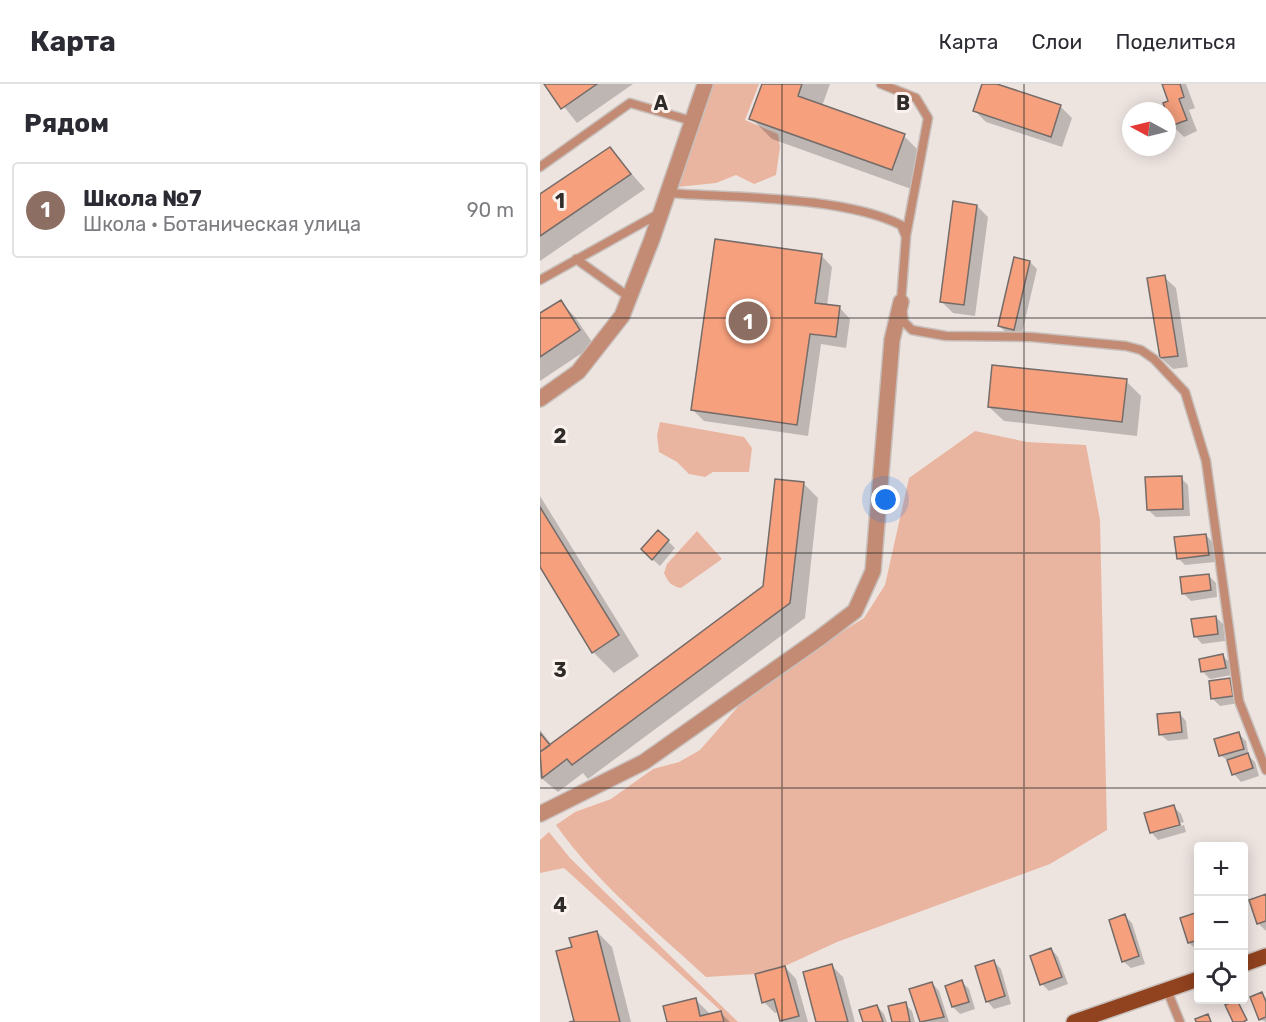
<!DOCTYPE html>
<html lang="ru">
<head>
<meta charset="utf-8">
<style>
  :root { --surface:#fff; --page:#f7f7f7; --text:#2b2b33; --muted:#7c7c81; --line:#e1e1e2; --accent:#db2777 }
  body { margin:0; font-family:Rubik,sans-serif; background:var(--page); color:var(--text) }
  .controls { position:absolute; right:18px; bottom:18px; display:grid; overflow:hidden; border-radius:6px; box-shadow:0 3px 15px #0003 }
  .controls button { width:54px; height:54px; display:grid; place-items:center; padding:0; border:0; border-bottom:2px solid var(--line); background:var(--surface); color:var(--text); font:30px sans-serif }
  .compass { position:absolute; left:582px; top:18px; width:54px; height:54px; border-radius:50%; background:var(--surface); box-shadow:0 3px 15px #0003; rotate:277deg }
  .you { position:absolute; left:346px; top:416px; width:21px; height:21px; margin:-15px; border:4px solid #fff; border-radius:50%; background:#1a73e8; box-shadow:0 0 0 9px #1a73e833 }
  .badge { display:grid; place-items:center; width:39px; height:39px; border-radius:50%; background:var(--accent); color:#fff; font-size:20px; font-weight:700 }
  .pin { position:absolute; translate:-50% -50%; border:3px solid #fff; box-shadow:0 2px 6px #0006 }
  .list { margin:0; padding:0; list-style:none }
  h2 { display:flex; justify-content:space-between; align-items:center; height:78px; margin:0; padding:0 24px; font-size:26px }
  h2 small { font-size:20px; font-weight:400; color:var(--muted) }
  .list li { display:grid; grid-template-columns:39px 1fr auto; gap:18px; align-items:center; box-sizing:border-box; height:96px; margin:0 12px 12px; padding:0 12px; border:2px solid var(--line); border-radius:6px }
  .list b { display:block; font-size:22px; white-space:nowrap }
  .list p { margin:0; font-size:20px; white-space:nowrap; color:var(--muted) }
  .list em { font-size:20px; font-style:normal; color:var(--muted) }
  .icon { flex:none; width:33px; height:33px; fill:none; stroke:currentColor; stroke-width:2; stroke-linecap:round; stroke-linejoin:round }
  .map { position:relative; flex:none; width:726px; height:938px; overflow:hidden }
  header { display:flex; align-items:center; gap:36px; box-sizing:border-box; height:84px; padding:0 30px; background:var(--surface); border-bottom:2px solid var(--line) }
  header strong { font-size:28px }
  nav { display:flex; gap:33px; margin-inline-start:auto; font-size:21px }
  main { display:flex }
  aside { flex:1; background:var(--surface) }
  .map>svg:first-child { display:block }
  .green { fill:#eab5a0 }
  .shadow { fill:#0003 }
  .building { fill:#f6a07d; stroke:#756c69; stroke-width:1.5 }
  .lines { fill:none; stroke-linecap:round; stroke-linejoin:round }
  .service-casing { stroke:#c7bfbb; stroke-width:11 }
  .tertiary-casing { stroke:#c7bfbb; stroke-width:18 }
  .primary-casing { stroke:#c7bfbb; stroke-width:18 }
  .service { stroke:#c48b74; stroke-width:8 }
  .tertiary { stroke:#c48b74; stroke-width:15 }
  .primary { stroke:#91421e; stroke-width:15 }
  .grid { fill:none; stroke:#2e2b29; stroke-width:1.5; stroke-opacity:0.55 }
  .grid-label { font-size:20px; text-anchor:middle; font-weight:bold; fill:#2e2b29; stroke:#fbf1ed; stroke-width:6; stroke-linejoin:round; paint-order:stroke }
</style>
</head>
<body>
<header>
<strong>Карта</strong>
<nav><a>Карта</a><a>Слои</a><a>Поделиться</a></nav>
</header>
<main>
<aside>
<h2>Рядом<small></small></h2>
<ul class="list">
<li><span class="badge" style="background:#8d6e63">1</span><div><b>Школа №7</b><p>Школа · Ботаническая улица</p></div><em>90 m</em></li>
</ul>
</aside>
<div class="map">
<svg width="726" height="938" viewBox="0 0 726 938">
  <rect width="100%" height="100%" fill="#ede4e0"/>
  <path class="green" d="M173 0H219L205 36 238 50 240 63 236 91 214 100 196 91 176 99 137 103Z
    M120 338 204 353 212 364 209 388H173L165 393 149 390 137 378 119 368 117 351Z
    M435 347 487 358 546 361 560 436 567 746 510 780 297 858 245 882 215 890 166 893C114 845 57 799 16 741L35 728 71 715 113 685 139 678 160 666 202 618 265 571 324 534 345 501 369 394Z
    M157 447 182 475 141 504C131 502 128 498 124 489L127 480Z
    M9 748 30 774 198 938H184L181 927 24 784 0 789V756Z"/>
  <path class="shadow" d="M6 0H93L37 39Z
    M223 0H290L282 22 364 52 385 73 374 106 232 55 211 34Z
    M444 0H453L520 22 532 34 522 63 446 38 435 27Z
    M624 0H646L655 24 649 26 657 47 644 53 632 41 630 18Z
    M70 65 105 105 0 177V112Z
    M437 122 448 133 435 232 413 229 402 218Z
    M281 171 292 183 287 222 299 223 310 235 306 264 281 260 268 352 164 337 153 326Z
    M490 178 497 185 481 253 467 249 459 242Z
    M624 193 636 204 648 283 633 285 621 274Z
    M21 218 35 233 54 261 0 297V231Z
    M586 297 601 312 597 352 464 337 449 323Z
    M641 394 648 401 650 432 616 433 608 426Z
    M263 399 278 414 265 534 48 695 43 689 18 708 0 693V646L12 661 225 503Z
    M0 412 99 572 74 589 53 568 0 481Z
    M666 451 673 459 675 478 645 481 638 474Z
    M128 457 135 464 120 482 110 473Z
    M668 491 676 499 677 513 651 517 643 509Z
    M676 533 683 540 685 557 662 560 655 552Z
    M683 572 690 579 692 591 670 595 662 587Z
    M690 595 697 603 699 619 680 622 673 615 670 598Z
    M639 629 646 637 648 655 628 657 620 650Z
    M699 650 706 657 709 672 715 678 719 692 701 698 694 690 690 678 680 671Z
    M634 723 641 730 644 738 614 746V749L644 741 646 748 618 756 611 748Z
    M726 812V847L718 839Z
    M657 830 658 865 657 866 649 859Z
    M585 832 592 839 605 880 591 884 583 877Z
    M57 848 72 863 91 938H35L33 864Z
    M511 865 518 873 528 900 509 907 502 900Z
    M454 878 461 885 471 920 454 925 447 917Z
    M292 882 303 893 315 938H278Z
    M245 883 256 895 268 938H243L239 928 235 929 224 918Z
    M422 898 429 905 435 925 420 930 413 923Z
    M392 899 399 907 409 938H381L371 906Z
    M722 910 726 914V938L720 935Z
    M155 915 170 930 181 929 190 938H129Z
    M365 920 372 927 375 938H354Z
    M337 922 344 930 347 938H324Z"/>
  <path class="building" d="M4 0H57L21 25Z
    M222 0H262L258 12 365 50 352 86 209 35Z
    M442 0H457L521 21 511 53 433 27Z
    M622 0H640L644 13 639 15 647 36 631 42 623 19 628 17Z
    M70 63 91 90 0 152V110Z
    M413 117 437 121 424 221 400 218Z
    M175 155 282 170 275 219 300 222 296 253 270 250 257 341 151 326Z
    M474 173 490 177 474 246 458 242Z
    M625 191 638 272 620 274 607 194Z
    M21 216 40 246 0 273V229Z
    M452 281 587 295 582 338 448 323Z
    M642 392 643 425 607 426 605 393Z
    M235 395 264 398 250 519 32 681 27 675 2 694 0 668 223 502Z
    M0 423 79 551 52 569 0 483Z
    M118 446 129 456 112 476 101 465Z
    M666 450 669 471 637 475 634 453Z
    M669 490 671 506 642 510 640 493Z
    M676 532 678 550 654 553 651 535Z
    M683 570 686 584 661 588 659 575Z
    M690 594 693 612 671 615 669 597Z
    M640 628 642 648 619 651 617 630Z
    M699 648 704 665 679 672 674 655Z
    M0 649 10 661 0 668Z
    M708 669 713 684 692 691 687 676Z
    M634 721 640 741 610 749 604 729Z
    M726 810V837L717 840 709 816Z
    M658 828V856L648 859 640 834Z
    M585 830 599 872 582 878 569 836Z
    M57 847 80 938H29L34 937 16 867 32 863 29 854Z
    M511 864 522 893 500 901 490 872Z
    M454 876 465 912 446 918 435 882Z
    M292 880 308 938H276L263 888Z
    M245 882 259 932 240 937 234 915 222 919 215 890Z
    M422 896 429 918 412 923 405 902Z
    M392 898 404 933 380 938 369 905Z
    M722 908 726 918V933L719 936 710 913Z
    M156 914 160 932 181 927 184 938H127L123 922Z
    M697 916 707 936 703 938H693L685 921Z
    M366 918 370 938H352L348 922Z
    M337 921 343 938H323L319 926Z
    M668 930 671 938H656L655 935Z"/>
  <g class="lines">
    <defs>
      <path id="service" d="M341 0 376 14 388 34 366 152
        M0 83 90 19 152 37
        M127 109C194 114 302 112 361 141L366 153 361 218 364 238 372 246 406 252 491 253 586 262 601 266 614 275 645 308 666 377 699 617 726 686
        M36 175 89 213
        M0 196 120 129
        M627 906 640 938"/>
      <path id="tertiary" d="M0 315 38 288 82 232 112 155 165 0
        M0 730 104 678 281 553 315 527 333 487 352 256 361 218"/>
      <path id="primary" d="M704 880 726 872
        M534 938 658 895"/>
    </defs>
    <use href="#service" class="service-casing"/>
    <use href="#tertiary" class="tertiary-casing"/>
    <use href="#primary" class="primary-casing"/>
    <use href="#service" class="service"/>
    <use href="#tertiary" class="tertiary"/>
    <use href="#primary" class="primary"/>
  </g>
  <path class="grid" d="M242 0V938M484 0V938M0 234H726M0 469H726M0 704H726"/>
  <g class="grid-label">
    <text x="121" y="26">A</text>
    <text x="363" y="26">B</text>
    <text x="20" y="124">1</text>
    <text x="20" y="359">2</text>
    <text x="20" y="593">3</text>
    <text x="20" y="828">4</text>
  </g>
</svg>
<div class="controls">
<button>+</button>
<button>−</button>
<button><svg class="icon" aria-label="locate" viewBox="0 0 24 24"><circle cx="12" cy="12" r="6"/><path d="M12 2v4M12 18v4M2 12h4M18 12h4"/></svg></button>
</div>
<svg class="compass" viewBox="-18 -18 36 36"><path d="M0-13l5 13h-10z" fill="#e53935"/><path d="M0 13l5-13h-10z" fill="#7c7c81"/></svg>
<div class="you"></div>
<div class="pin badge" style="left:208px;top:237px;background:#8d6e63">1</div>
</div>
</main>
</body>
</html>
